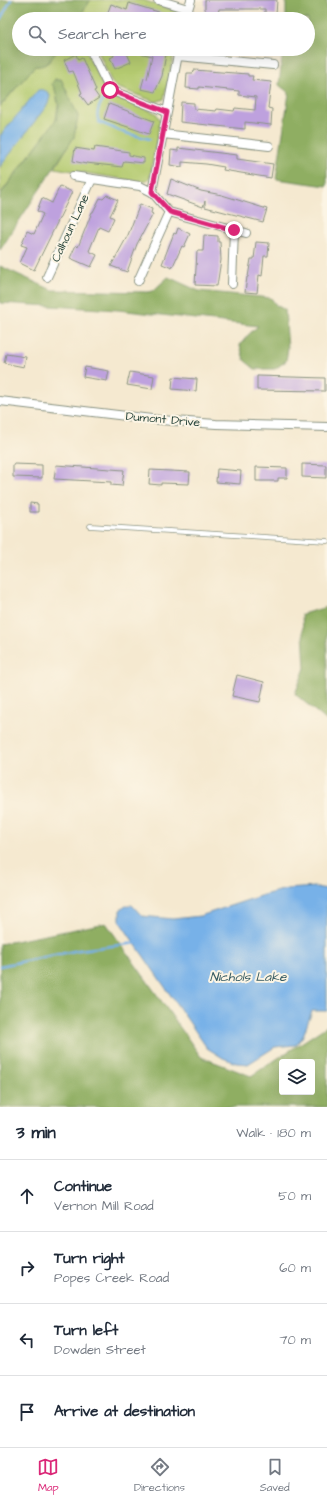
<!DOCTYPE html>
<html lang="en">
<head>
<meta charset="utf-8">
<style>
  :root { --surface:#fff; --page:#f2f2f3; --text:#1f2937; --muted:#747a83; --line:#e0e1e3; --accent:#db2777 }
  body { margin:0; font-family:"Architects Daughter",sans-serif; background:var(--page); color:var(--text) }
  .controls { position:absolute; right:12px; bottom:12px; display:grid; overflow:hidden; border-radius:4px; box-shadow:0 4px 16px #0002 }
  .controls button { width:36px; height:36px; display:grid; place-items:center; padding:0; border:0; border-bottom:1px solid var(--line); background:var(--surface); color:var(--text); font:20px sans-serif }
  .stop { position:absolute; width:12px; height:12px; margin:-9px; border:3px solid #db2777; border-radius:50%; background:#fff }
  .stop.end { background:#db2777; border-color:#fff; box-shadow:0 1px 4px #0008 }
  .list { margin:0; padding:0; list-style:none }
  h2 { display:flex; justify-content:space-between; align-items:center; height:52px; margin:0; padding:0 16px; font-size:17px }
  h2 small { font-size:13px; font-weight:400; color:var(--muted) }
  .list li { display:grid; grid-template-columns:26px 1fr auto; gap:12px; align-items:center; box-sizing:border-box; height:72px; padding:0 16px; border-top:1px solid var(--line) }
  .list b { display:block; font-size:15px; white-space:nowrap }
  .list p { margin:0; font-size:13px; white-space:nowrap; color:var(--muted) }
  .list em { font-size:13px; font-style:normal; color:var(--muted) }
  .icon { flex:none; width:22px; height:22px; fill:none; stroke:currentColor; stroke-width:2; stroke-linecap:round; stroke-linejoin:round }
  .map { position:relative; flex:none; width:327px; height:1107px; overflow:hidden }
  .search { position:absolute; background:var(--surface); box-shadow:0 4px 16px #0002; left:12px; right:12px; top:12px; height:44px; display:flex; align-items:center; gap:10px; box-sizing:border-box; padding:0 14px; border-radius:22px; color:var(--muted); font-size:15px }
  .sheet { height:340px; background:var(--surface) }
  nav { display:flex; justify-content:space-around; align-items:center; box-sizing:border-box; height:56px; border-top:1px solid var(--line); background:var(--surface); font-size:11px; color:var(--muted) }
  nav a { display:grid; justify-items:center; gap:2px }
  nav .on { color:var(--accent) }
  .map>svg:first-child { display:block }
  .green { fill:#b4ca6f; stroke:#6a8452 }
  .forest { fill:#8fae62; stroke:#57764b; fill-rule:evenodd }
  .water { fill:#77b1e8; stroke:#4b778e }
  .lines { fill:none; stroke-linecap:round; stroke-linejoin:round }
  .stream { stroke:#77b1e8; stroke-width:2.5 }
  .building { fill:#bea1de }
  .lane-casing { stroke:#8a9382; stroke-width:5.5 }
  .street-casing { stroke:#8a9382; stroke-width:10 }
  .lane { stroke:#fff; stroke-width:4 }
  .street { stroke:#fff; stroke-width:8 }
  .route { stroke:#db2777; stroke-width:5 }
  .labels { text-anchor:middle; stroke-width:4; stroke-linejoin:round; paint-order:stroke }
  .street-label { font-size:12px; fill:#1f3d34; stroke:#fcf5e5 }
  .water-label { font-size:13px; font-style:italic; fill:#355a61; stroke:#fcf5e5 }
</style>
</head>
<body>
<div class="map">
<svg width="327" height="1107" viewBox="0 0 327 1107">
  <rect width="100%" height="100%" fill="#fcf5e5"/>
  <filter id="ink" filterUnits="userSpaceOnUse"><feTurbulence type="fractalNoise" baseFrequency=".025" numOctaves="2"/><feDisplacementMap in="SourceGraphic" scale="8" xChannelSelector="R" yChannelSelector="G"/><feConvolveMatrix kernelMatrix="1 2 1 2 8 2 1 2 1" color-interpolation-filters="sRGB"/></filter>
  <filter id="wash" filterUnits="userSpaceOnUse"><feTurbulence type="fractalNoise" baseFrequency=".012" numOctaves="4" result="noise"/><feDisplacementMap in="SourceGraphic" scale="16" xChannelSelector="R" yChannelSelector="G"/><feGaussianBlur stdDeviation="0.9" result="paint"/><feColorMatrix in="noise" values="0 0 0 0 0 0 0 0 0 0 0 0 0 0 0 0 0 1.4 0 .05"/><feComposite in="paint" operator="in"/></filter>
  <g filter="url(#wash)">
    <rect width="100%" height="100%" fill="#f5e9d0"/>
    <path class="green" d="M91 0H143L176 11 180 15V19H78Z
      M58 49H85L107 93 156 113 160 120 150 177 146 181 141 182 55 168 74 137 78 116 61 79H55L52 84 55 89 58 104 56 120 0 194V107L35 66C48 67 51 59 58 49Z
      M97 49H175L164 99 156 102 116 87 112 83Z"/>
    <path class="forest" d="M0 0H90L78 19H19V49H58C51 59 48 67 35 66L0 106Z
      M286 0H327V186L276 179 289 93 279 85 283 49H308V19H286Z
      M55 79 58 81 61 79 78 116 74 137 0 250V195L56 120 59 105 55 89 52 84Z
      M0 266 52 290 148 292 153 291 168 277 199 291 271 298 276 305 285 310 288 348 286 361 275 369H255L244 360 240 345 248 335 258 326 118 310 0 303Z
      M327 607V721L295 694 305 668 302 614Z
      M106 923 201 1057 251 1076 327 1026V1107H0V944ZM282 1062H312V1092H282Z"/>
    <path class="water" d="M38 90C44 89 48 91 50 96L48 104 0 167V136Z
      M315 887 327 889V1011H312L303 1036 296 1045 275 1047 248 1064 236 1063 223 1058 207 1048 120 922V910L126 906 132 905 142 916 173 919 200 916 263 895 287 889Z"/>
    <g class="lines">
      <path class="stream" d="M0 20 11 0
        M108 93C102 101 94 111 99 122L125 133 150 139
        M0 966 79 950 137 943"/>
    </g>
    <g id="blocks">
      <path class="building" d="M205 0H277L276 15 265 14V9H219L218 14H205Z
        M129 3 175 17V19H112L106 17 111 4 127 10Z
        M111 49H125L131 62 115 69 110 58 114 56Z
        M135 49H167L162 76 155 92 141 89 144 78 147 79 152 56 135 52Z
        M76 54 78 60 82 58 96 90 94 91 99 98 88 105 80 94 82 93 73 71 69 72 64 60Z
        M194 70 248 74V76H253L252 80 271 82 268 108 272 109 271 125 245 122V129L180 122 181 102 194 103V109L216 111 217 109 234 111 235 108 255 110 256 97 239 95V91L199 87V89L186 88 187 73H193Z
        M109 104 154 121 149 134 104 119Z
        M95 147 129 152V155L144 158V163L124 161 122 167 86 163V164L73 161 75 148 94 151Z
        M178 148 237 155V159L273 164 271 178 223 170 224 167 206 164 182 162V167L170 165 171 150 178 151Z
        M171 179 201 191 222 195 267 209 263 222 205 207V201L203 207 167 194Z
        M60 186 72 192 34 270 20 263 27 247 21 245 27 231 34 234 43 214 37 211 42 198 52 203Z
        M107 195 118 200 110 216 114 218 108 231 99 227 89 251 97 255 91 267 70 258 76 245 78 247 92 212H93L100 198 103 199Z
        M140 204 152 209 151 213 153 214 137 244 127 272 111 266 128 235Z
        M178 228 190 234 184 247 182 246 172 268 162 264 174 233 176 234Z
        M204 235 218 236V242H220L221 260 217 286 195 285 197 251H203Z
        M256 242 269 243 268 256H264L262 276 259 275 257 293 245 292 247 277H248L251 259H254Z
        M6 354 26 357 24 367 4 363Z
        M85 367 109 371 107 381 83 377Z
        M130 372 154 376 152 389 127 385Z
        M257 376 325 378V391L257 390Z
        M173 377 197 379 196 391 172 389Z
        M13 464 42 465V478L13 477Z
        M302 464 326 465V478L302 477Z
        M56 465 124 470 122 486 111 485V482L54 479Z
        M256 467 287 468V478H278V481H256Z
        M217 469 241 471 240 484 216 482Z
        M150 470 190 472 189 484 161 483V485L149 484Z
        M30 503 38 504V512H30Z
        M237 675 264 682 260 702 232 696Z"/>
    </g>
  </g>
  <g filter="url(#ink)">
    <use href="#blocks" fill-opacity="0" stroke="#8a9382" stroke-width="1"/>
    <g class="lines">
      <defs>
        <path id="lane" d="M90 526 327 541"/>
        <path id="street" d="M158 0 188 9
          M185 19 191 0
          M90 49 110 90 167 112
          M178 56 273 65
          M163 134 269 146
          M73 176 140 186 152 192 169 212 246 233
          M152 192 179 49
          M47 277 92 179
          M138 281 169 212
          M232 284 234 230
          M0 401 160 420 216 424 327 427"/>
      </defs>
      <use href="#lane" class="lane-casing"/>
      <use href="#street" class="street-casing"/>
      <use href="#lane" class="lane"/>
      <use href="#street" class="street"/>
    </g>
  </g>
  <g class="lines" filter="url(#ink)">
    <path class="route" d="M110 90 167 112 152 192 170 212 234 230"/>
  </g>
  <g class="labels">
    <g class="street-label">
      <text transform="translate(70 228) rotate(-65)" y="4">Calhoun Lane</text>
      <text transform="translate(163 419) rotate(5)" y="4">Dumont Drive</text>
    </g>
    <g class="water-label">
      <text x="248" y="981">Nichols Lake</text>
    </g>
  </g>
</svg>
<div class="controls">
<button><svg class="icon" aria-label="layers" viewBox="0 0 24 24"><path d="M12 4l9 5-9 5-9-5zM3 14l9 5 9-5"/></svg></button>
</div>
<div class="stop" style="left:110px;top:90px"></div>
<div class="stop end" style="left:234px;top:230px"></div>
<div class="search"><svg class="icon" aria-label="search" viewBox="0 0 24 24"><circle cx="10" cy="10" r="6"/><path d="M15 15l6 6"/></svg>Search here</div>
</div>
<section class="sheet">
<h2>3 min<small>Walk · 180 m</small></h2>
<ul class="list">
<li><svg class="icon" aria-label="ahead" viewBox="0 0 24 24"><path d="M12 20V5M6 11l6-6 6 6"/></svg><div><b>Continue</b><p>Vernon Mill Road</p></div><em>50 m</em></li>
<li><svg class="icon" aria-label="right" viewBox="0 0 24 24"><path d="M7 20v-9h11M14 6l5 5-5 5"/></svg><div><b>Turn right</b><p>Popes Creek Road</p></div><em>60 m</em></li>
<li><svg class="icon" aria-label="left" viewBox="0 0 24 24"><path d="M17 20v-9H6M10 6l-5 5 5 5"/></svg><div><b>Turn left</b><p>Dowden Street</p></div><em>70 m</em></li>
<li><svg class="icon" aria-label="arrive" viewBox="0 0 24 24"><path d="M6 21V4h12l-3 4 3 4H6"/></svg><div><b>Arrive at destination</b></div></li>
</ul>
</section>
<nav>
<a class="on"><svg class="icon" aria-label="map" viewBox="0 0 24 24"><path d="M3 6l6-2 6 2 6-2v14l-6 2-6-2-6 2zM9 4v14M15 6v14"/></svg>Map</a>
<a><svg class="icon" aria-label="directions" viewBox="0 0 24 24"><path d="M12 3l9 9-9 9-9-9zM9 14v-3h6M13 9l2 2-2 2"/></svg>Directions</a>
<a><svg class="icon" aria-label="saved" viewBox="0 0 24 24"><path d="M7 4h10v16l-5-4-5 4z"/></svg>Saved</a>
</nav>
</body>
</html>
